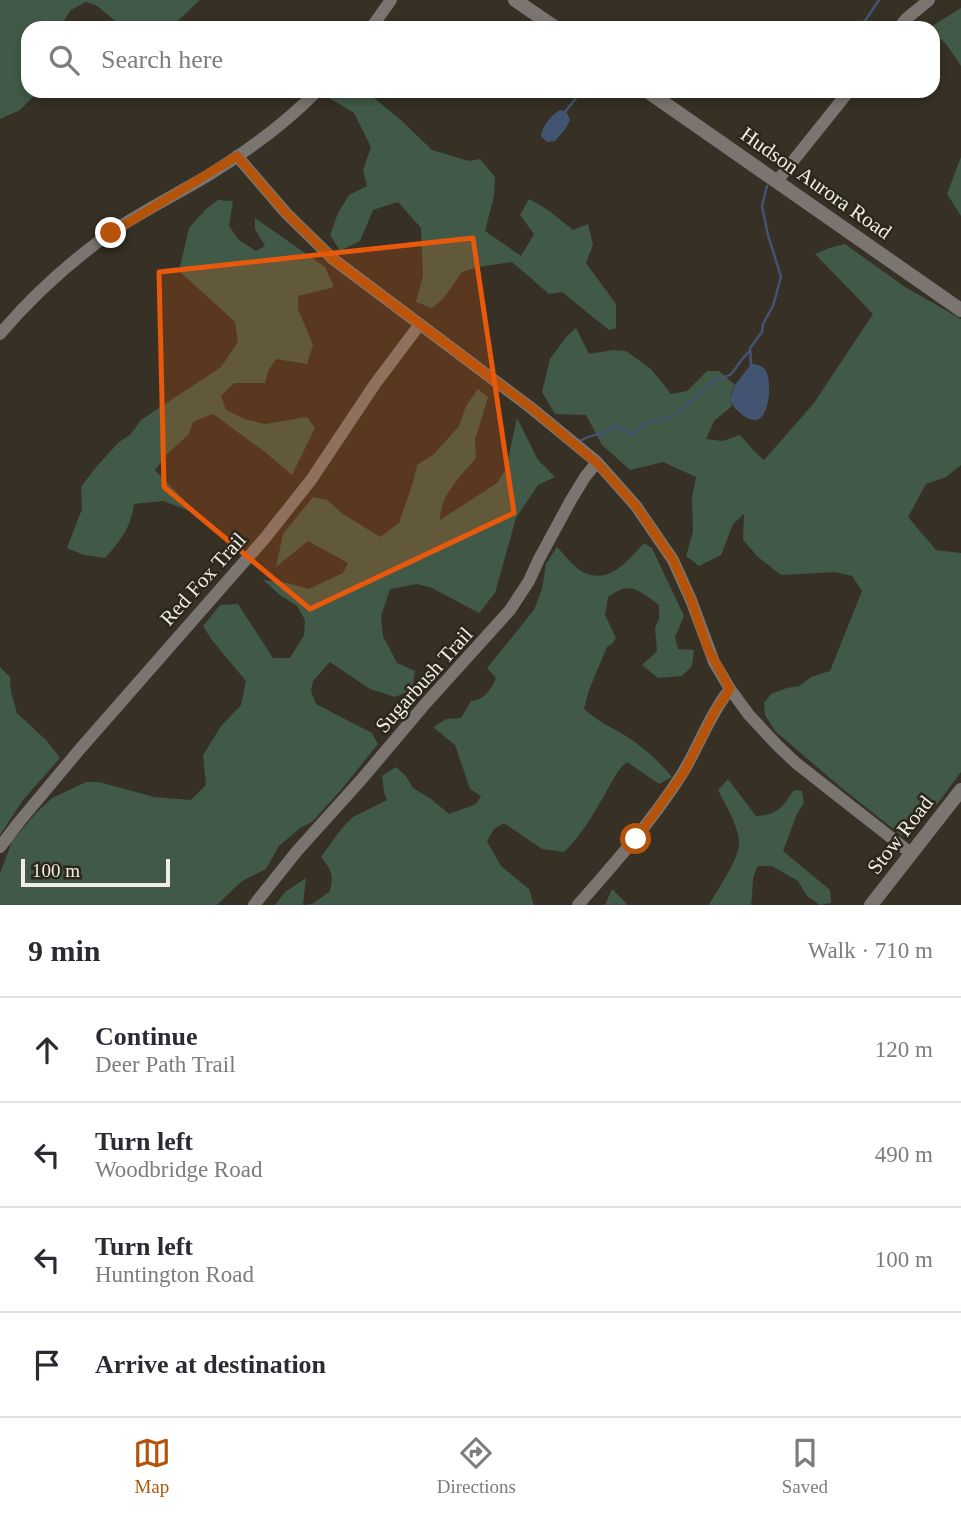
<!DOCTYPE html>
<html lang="en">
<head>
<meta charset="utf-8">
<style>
  :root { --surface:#fff; --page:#f2f2f3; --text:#2b2b33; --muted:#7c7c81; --line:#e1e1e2; --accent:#b45309 }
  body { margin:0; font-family:"Times New Roman",serif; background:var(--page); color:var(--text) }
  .scale { position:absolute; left:21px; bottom:18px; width:149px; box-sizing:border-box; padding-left:7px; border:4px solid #f0ede5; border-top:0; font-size:19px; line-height:24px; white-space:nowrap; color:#f0ede5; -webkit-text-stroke:5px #2c271b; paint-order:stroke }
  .stop { position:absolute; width:21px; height:21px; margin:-16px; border:5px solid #b45309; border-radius:50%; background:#fff }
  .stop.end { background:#b45309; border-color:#fff; box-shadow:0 2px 7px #0008 }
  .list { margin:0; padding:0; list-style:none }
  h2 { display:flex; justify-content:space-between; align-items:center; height:91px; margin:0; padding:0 28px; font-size:30px }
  h2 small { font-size:23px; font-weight:400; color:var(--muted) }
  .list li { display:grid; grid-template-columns:46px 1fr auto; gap:21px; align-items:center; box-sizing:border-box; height:105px; padding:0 28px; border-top:2px solid var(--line) }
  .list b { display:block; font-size:26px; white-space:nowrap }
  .list p { margin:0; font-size:23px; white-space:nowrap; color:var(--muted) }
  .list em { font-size:23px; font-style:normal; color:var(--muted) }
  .icon { flex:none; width:38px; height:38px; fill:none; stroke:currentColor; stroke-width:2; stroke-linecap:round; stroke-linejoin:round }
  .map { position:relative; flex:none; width:961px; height:905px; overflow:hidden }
  .search { position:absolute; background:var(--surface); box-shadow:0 4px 10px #0003; left:21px; right:21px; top:21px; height:77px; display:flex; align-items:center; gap:18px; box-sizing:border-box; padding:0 24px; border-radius:21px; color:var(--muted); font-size:26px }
  .sheet { height:511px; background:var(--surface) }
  nav { display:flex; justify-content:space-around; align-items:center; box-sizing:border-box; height:98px; border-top:2px solid var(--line); background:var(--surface); font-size:19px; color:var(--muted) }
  nav a { display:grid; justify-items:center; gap:4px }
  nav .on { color:var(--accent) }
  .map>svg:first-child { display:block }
  .green { fill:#415947 }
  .water { fill:#435473 }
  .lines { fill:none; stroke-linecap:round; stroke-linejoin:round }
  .stream { stroke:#435473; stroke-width:2.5 }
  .minor { stroke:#7b7571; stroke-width:12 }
  .tertiary { stroke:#7b7571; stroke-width:14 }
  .route { stroke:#b45309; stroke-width:9 }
  .marked { fill:#e8590c; fill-opacity:0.2; stroke:#e8590c; stroke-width:5; stroke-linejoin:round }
  .labels { text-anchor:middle; stroke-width:5; stroke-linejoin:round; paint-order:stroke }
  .street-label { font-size:21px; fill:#f0ede5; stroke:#2c271b }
</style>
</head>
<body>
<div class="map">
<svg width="961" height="905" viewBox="0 0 961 905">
  <rect width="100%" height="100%" fill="#363025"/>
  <path class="green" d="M0 0H200L170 28H124L97 6 86 2 71 10 61 25 64 28H28V91H39L20 110 0 119Z
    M961 8V66L946 44 933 32V28H929Z
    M329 91H366L404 123 432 150 469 161 480 159 495 177 494 196 485 231 521 256 534 234 520 215 529 199 548 210 573 230 588 224 593 245 586 263 616 304V328L609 330 562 292 549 294 512 262 478 267 462 272 443 299 432 308 416 302 423 276 421 228 398 202 373 210 360 241 340 251 330 235 338 213 349 195 367 186 363 170 371 147 354 113 326 96Z
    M961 157V216L947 194Z
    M218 200 233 201 229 226 239 240 256 251 265 246 255 229V218L325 267 334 287 298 296V309L313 345 307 364 276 359 268 371 265 383H234L221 396 226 410 245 419 265 424 307 417 315 428 292 475 265 452 213 414 193 422 189 434 166 455 155 470 184 500 190 511 163 501 134 504C132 526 119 543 105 558L84 555 67 548 82 509 81 487 96 467 119 442 130 435 141 420 221 367 238 342 235 322 179 271 189 228 205 210Z
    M845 244 905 287 961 319V465L946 477 926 484 908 517 936 550 961 553V772L938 803 908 829 902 836 838 785 775 731 765 715 764 703 771 694 787 688 799 686 811 677 830 671 862 591 852 576 835 572 781 575 758 557 743 540 744 514 733 524 721 555 699 566 686 556 693 532 692 497 696 477 663 462 630 470 602 445 586 415 555 414 542 392 550 359 567 336 576 328 589 354 613 350 626 351 651 369 671 394 687 391 707 371H719L735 385C731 393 729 397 732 406L714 421 706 439 723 441 740 435 755 452 764 460 814 403 873 314 815 254 829 248Z
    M478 389 488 397 475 440 476 458C461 476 440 495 440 520L497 483 506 469 517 418 538 460 555 477 538 485 516 518 495 593 479 613 432 588 417 584 390 589 381 616 383 636 397 663 415 671 412 690 395 697 370 689 330 662 313 681 311 691 316 704 372 733 378 744 341 790 312 822 300 828 279 846 266 869 242 881 217 905H0V874L12 841 37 812 52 798 86 782H99L154 797 191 800 206 785 203 755 221 726 241 705 246 681 211 639 203 626 220 605 238 604 273 658H290L304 635 305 620 297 606 280 595 263 580 287 583 309 589 343 573 348 563 308 541 276 567 283 534 313 497 327 500 343 514 380 537 399 523 414 479 417 465 433 455 459 426 466 406Z
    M644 543 652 548 684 616 675 637 678 649 694 650 692 666 682 676 658 678 642 665 657 651 655 628 659 619V605C639 591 631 580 608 597L605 615 616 638 612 644 607 647 589 690 584 709C597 721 611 727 626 736 643 747 659 761 672 777L659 784 627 762C616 771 612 782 605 794 594 813 581 836 564 852L542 849 504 823 494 829 487 841 501 866 529 889 534 905H307L314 903 330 891C334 874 331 870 321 857L342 828 353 817 387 800 384 792 382 776 396 767 406 776 413 788 431 799 449 814 476 804 481 796 470 789 455 745 433 727 446 719 461 718 471 701C484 700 491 690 496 678L487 668 534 610 542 589 546 564 557 547C564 554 576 570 585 573 611 584 628 560 644 543Z
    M0 667 10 677 11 692 17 713 47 741 60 758 23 800 0 835Z
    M728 779 756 816C778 815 782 807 794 790L802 791 804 803 797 814 783 851 830 890 831 903 820 905 807 896 798 881 772 866H758C750 880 754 889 751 905H709C717 890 737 862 739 846 741 830 725 804 718 790Z
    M306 878 303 905H275L285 892Z
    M612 889 626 903 627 905H605Z"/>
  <path class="water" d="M561 110 567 113 570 120 566 128 555 141 547 142 541 136C542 127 552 113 561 110Z
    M751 364C770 364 769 379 769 393 768 407 763 429 744 416 737 411 733 407 730 399L735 385Z"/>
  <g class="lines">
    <path class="stream" d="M863 24 879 0
      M565 112 576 98
      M751 364 750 348 762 332 763 324 773 306 781 277 768 235 762 206 767 186
      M580 441C593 433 602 436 614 427L634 434 645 423 672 416 678 412 715 380C720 377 727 377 731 374 737 368 742 357 750 351"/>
    <path class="minor" d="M371 28 391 0
      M899 28 906 19 929 0
      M237 156 286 213 333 259 530 407 597 462 636 506 673 560 691 600 714 662 730 689 749 715 777 745 796 763 912 854
      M777 181 849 91
      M0 334C32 296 70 262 110 233 141 212 175 195 207 176 246 152 285 124 317 91
      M0 847 19 822 80 749 265 538 311 480 375 384 420 324
      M254 905 297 851 361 780 426 703 510 610 529 581 539 559 571 500 585 477 597 462
      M578 905C615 863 652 821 682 774 699 746 710 714 730 689"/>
    <path class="tertiary" d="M515 0 556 28
      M647 91 961 310
      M871 905 961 790"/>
  </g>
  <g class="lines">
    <path class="route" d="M111 233 237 156 286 213 333 259 530 407 597 463 636 506 673 560 691 600 708 649 730 689 715 711 684 772 636 839"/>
  </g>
  <path class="marked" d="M473 238 514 513 310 609 164 487 159 272Z"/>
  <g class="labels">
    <g class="street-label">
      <text transform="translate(816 183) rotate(35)" y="7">Hudson Aurora Road</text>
      <text transform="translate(203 579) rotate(-48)" y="7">Red Fox Trail</text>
      <text transform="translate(424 680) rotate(-48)" y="7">Sugarbush Trail</text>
      <text transform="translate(900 835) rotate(-52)" y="7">Stow Road</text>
    </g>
  </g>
</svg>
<div class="scale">100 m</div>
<div class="stop" style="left:636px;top:839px"></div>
<div class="stop end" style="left:111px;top:233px"></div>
<div class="search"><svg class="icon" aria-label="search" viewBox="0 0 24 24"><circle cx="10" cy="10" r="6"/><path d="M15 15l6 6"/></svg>Search here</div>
</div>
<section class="sheet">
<h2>9 min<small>Walk · 710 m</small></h2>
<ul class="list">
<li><svg class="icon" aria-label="ahead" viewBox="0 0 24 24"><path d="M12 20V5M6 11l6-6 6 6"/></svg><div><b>Continue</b><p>Deer Path Trail</p></div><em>120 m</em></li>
<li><svg class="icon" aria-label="left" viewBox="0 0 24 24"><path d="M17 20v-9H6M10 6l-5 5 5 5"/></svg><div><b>Turn left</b><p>Woodbridge Road</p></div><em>490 m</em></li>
<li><svg class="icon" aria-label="left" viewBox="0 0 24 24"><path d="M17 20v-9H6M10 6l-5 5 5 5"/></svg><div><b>Turn left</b><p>Huntington Road</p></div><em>100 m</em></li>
<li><svg class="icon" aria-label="arrive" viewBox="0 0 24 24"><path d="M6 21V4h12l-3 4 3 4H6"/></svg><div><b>Arrive at destination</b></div></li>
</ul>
</section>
<nav>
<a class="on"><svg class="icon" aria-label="map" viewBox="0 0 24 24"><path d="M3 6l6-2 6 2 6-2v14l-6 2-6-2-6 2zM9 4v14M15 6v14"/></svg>Map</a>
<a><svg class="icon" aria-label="directions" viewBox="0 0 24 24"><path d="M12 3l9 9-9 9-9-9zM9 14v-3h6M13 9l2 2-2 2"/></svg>Directions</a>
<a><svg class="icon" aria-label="saved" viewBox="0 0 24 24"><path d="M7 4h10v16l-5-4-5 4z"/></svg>Saved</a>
</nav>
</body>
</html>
